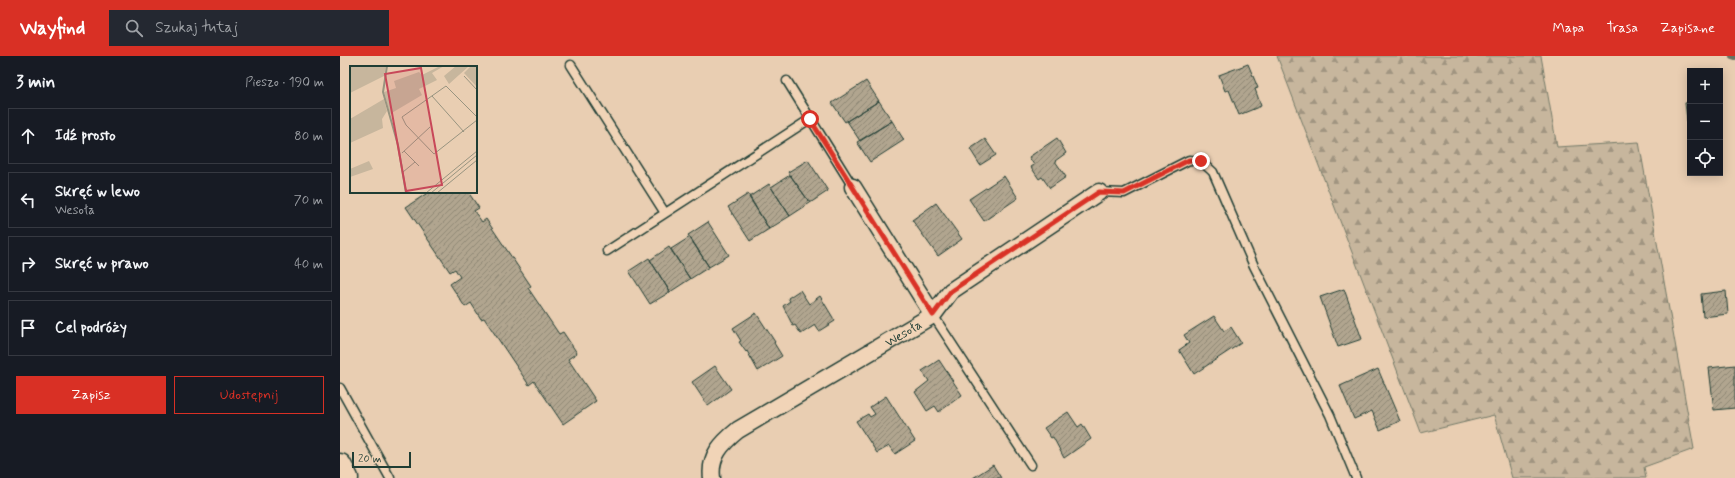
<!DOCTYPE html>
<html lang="pl">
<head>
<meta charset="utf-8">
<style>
  :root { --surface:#171b24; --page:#242831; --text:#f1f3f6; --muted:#9ea1a6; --line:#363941; --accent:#d93025 }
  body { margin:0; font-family:Mynerve,sans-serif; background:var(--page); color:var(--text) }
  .controls { position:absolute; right:12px; top:12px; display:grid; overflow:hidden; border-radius:0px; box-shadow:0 2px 10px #0003 }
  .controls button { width:36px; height:36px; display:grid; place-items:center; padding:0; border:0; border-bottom:1px solid var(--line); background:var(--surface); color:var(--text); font:20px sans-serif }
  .scale { position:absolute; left:12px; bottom:10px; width:59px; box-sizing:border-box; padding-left:4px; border:2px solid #1f3d34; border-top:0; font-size:11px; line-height:14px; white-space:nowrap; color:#1f3d34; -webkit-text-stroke:3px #f1d4b7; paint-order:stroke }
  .stop { position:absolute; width:12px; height:12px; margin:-9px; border:3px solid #d93025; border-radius:50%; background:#fff }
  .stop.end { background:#d93025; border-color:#fff; box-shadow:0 1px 4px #0008 }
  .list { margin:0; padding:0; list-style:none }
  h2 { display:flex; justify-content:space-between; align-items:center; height:52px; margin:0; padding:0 16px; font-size:17px }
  h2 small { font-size:13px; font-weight:400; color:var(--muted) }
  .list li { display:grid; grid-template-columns:26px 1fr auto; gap:12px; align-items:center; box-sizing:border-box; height:56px; margin:0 8px 8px; padding:0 8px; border:1px solid var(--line); border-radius:0px }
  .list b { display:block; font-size:15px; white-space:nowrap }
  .list p { margin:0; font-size:13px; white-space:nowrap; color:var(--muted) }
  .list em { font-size:13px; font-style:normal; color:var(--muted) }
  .actions { display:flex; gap:8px; padding:12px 16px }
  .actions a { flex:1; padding:9px 0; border:1px solid var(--accent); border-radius:0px; text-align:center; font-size:14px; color:var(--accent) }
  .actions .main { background:var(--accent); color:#fff }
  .icon { flex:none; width:22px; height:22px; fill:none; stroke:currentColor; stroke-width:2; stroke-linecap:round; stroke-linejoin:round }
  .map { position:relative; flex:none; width:1395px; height:422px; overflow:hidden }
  header { display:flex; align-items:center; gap:24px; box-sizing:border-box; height:56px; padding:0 20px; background:var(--accent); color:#fff }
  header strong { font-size:19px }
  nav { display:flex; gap:22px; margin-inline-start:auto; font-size:14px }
  .search { width:280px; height:36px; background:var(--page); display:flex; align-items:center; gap:10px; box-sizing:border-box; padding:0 14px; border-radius:0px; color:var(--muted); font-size:15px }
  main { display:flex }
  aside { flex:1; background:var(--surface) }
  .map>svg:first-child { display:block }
  .forest { fill:url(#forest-firs); stroke:#737a68 }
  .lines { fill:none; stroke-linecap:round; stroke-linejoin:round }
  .stream { stroke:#687162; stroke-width:6 }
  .building { fill:url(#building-hatch); stroke:#1f3d34 }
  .lane-casing { stroke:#1f3d34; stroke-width:11 }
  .street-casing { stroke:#1f3d34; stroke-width:19 }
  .primary-casing { stroke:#1f3d34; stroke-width:25 }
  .lane { stroke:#f1d4b7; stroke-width:8 }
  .street { stroke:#f1d4b7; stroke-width:16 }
  .primary { stroke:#f1d4b7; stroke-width:22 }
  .route { stroke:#d93025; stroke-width:5 }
  .labels { text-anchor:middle; stroke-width:3.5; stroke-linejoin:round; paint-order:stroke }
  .street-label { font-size:13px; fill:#1f3d34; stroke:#f1d4b7 }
  .inset-river { fill:none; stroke:#989480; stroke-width:2 }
  .inset-road { fill:none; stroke:#989480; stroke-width:1 }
  .view { fill:#c84859; fill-opacity:0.15; stroke:#c84859; stroke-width:2 }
  .inset-edge { fill:none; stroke:#1f3d34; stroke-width:2 }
</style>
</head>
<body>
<header>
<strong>Wayfind</strong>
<div class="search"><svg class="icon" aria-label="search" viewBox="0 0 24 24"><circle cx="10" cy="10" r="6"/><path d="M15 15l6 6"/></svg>Szukaj tutaj</div>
<nav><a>Mapa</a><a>Trasa</a><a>Zapisane</a></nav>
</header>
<main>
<aside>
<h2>3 min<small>Pieszo · 190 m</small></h2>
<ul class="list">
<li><svg class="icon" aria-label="ahead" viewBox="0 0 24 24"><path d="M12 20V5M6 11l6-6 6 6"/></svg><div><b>Idź prosto</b></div><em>80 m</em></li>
<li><svg class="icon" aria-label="left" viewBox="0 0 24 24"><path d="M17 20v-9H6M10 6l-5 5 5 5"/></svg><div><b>Skręć w lewo</b><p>Wesoła</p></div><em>70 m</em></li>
<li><svg class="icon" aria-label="right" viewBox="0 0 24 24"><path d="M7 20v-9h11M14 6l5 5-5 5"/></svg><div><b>Skręć w prawo</b></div><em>40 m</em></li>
<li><svg class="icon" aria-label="arrive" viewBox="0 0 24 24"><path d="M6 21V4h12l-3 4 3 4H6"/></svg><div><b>Cel podróży</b></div></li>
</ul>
<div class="actions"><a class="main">Zapisz</a><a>Udostępnij</a></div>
</aside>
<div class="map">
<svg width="1395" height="422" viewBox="0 0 1395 422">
  <defs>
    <pattern id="forest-firs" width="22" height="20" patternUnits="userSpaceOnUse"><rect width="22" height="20" fill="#c7b69d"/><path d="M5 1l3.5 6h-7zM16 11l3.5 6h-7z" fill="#a19581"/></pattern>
    <pattern id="building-hatch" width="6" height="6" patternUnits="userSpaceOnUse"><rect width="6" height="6" fill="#b1a58f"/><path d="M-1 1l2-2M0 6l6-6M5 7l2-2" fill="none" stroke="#8f8876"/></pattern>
  </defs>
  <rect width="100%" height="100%" fill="#e9ceb2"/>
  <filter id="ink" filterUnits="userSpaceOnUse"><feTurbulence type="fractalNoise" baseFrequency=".025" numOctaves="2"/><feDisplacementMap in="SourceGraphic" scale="8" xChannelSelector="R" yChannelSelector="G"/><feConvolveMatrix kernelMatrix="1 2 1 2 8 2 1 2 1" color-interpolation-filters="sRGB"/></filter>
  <g filter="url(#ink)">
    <path class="forest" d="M937 0H1201L1217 91 1299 86 1354 393 1304 411 1306 422H1172L1154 359 1081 377Z"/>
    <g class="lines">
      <path class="stream" d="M1392 0 1395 1"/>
    </g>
    <path class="building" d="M908 8 918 32 915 33 921 50 899 59 889 34 885 35 879 19Z
      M526 25 539 45 505 66 492 47Z
      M539 45 552 65 520 85 507 65Z
      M1350 46V89L1345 47Z
      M552 65 564 84 530 106 517 86Z
      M717 82 726 97 715 105 726 121 710 132 702 121 699 123 691 111 694 109 689 101Z
      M645 83 656 99 640 109 630 93Z
      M468 104 488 135 470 147 448 116Z
      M450 119 470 147 450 160 431 131Z
      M664 120 678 142 644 165 629 143Z
      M429 128 450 160 429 173 409 141Z
      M89 136H128L139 152 134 155 142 166 146 163 191 230 188 232 219 278 223 276 237 297 228 303 256 345 223 368 194 325 189 329 144 262 141 263 131 247 125 251 110 228 120 221 115 213 110 216 66 151Z
      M408 138 429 173 410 185 388 151Z
      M596 147 622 183 598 200 572 164Z
      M368 166 389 199 369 211 348 179Z
      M350 181 369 211 350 223 331 193Z
      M329 191 350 223 330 236 310 204Z
      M309 202 330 236 310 248 289 215Z
      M1004 233 1022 283 998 291 980 241Z
      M460 234 469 248 480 240 495 265 479 275 475 269 461 278 455 269 453 270 443 250 450 245 448 242Z
      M1386 235 1388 258 1363 261 1361 238Z
      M416 257 435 286 434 287 442 300 418 315 407 295 406 296 399 286 401 285 393 272Z
      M874 260 884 275 891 271 901 287 854 318 839 294 849 287 844 279Z
      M599 304 622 339 599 356 595 350 587 355 575 336 589 325 582 315Z
      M1395 309V352L1374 354 1369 312Z
      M375 310 391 333 368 350 352 326Z
      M1038 313 1060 365 1040 374 1032 355 1014 363 1000 330Z
      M546 340 575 385 555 398 549 390 537 397 516 365 528 358 530 361 535 358 530 351Z
      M728 356 738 371 742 368 751 383 724 402 713 381 711 382 704 372Z
      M653 409 661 422H633Z"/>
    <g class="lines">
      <defs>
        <path id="lane" d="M231 9 325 157
          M447 25 513 131
          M759 136 784 137 849 104 861 105 873 116 914 210 990 359 1016 422
          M267 195 470 63
          M593 259 691 409
          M0 332 50 422"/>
        <g id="street">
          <path d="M513 131 593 259"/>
          <path id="s1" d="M372 422C369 400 382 387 398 374L593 259 611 235 759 136"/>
        </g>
        <path id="primary" d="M0 409 7 422"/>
      </defs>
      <use href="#lane" class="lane-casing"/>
      <use href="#street" class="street-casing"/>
      <use href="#primary" class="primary-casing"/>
      <use href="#lane" class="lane"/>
      <use href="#street" class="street"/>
      <use href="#primary" class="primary"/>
    </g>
  </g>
  <g class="lines" filter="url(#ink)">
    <path class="route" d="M470 63 593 259 611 235 759 136 784 137 849 104 861 105"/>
  </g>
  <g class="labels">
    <g class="street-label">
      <text dy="5" stroke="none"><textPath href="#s1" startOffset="249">Wesoła</textPath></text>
    </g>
  </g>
  <g transform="translate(10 10)">
    <rect width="127" height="127" fill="#e9ceb2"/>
    <path d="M0 0H36L34 10 0 27ZM90 0H94L82 7 87 14 69 23 72 29 40 48 34 26 46 22 44 15 69 6 72 9ZM106 0H119L99 18 94 10ZM34 33 37 45 32 53 33 62 0 77V53ZM19 95 23 103 0 111V103Z" fill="#c7b69d"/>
    <path d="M121 0H127V21L114 7Z" fill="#c7b69d"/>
    <path class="inset-river" d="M37 0 33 26 48 79 56 127"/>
    <path class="inset-road" d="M114 10 127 24M82 30 114 66M127 51 96 20 52 51 56 59 84 88 127 54M54 85 69 100M52 87 80 61M53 106 65 96M76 127 127 85M81 127 127 89M87 127 127 94"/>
    <path class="view" d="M71 2 92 119 56 125 35 8Z"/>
    <rect width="127" height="127" class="inset-edge"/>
  </g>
</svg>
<div class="controls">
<button>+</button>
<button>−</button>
<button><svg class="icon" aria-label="locate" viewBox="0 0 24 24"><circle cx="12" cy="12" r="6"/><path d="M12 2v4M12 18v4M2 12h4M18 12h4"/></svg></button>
</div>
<div class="scale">20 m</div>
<div class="stop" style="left:470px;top:63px"></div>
<div class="stop end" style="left:861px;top:105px"></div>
</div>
</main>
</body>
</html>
